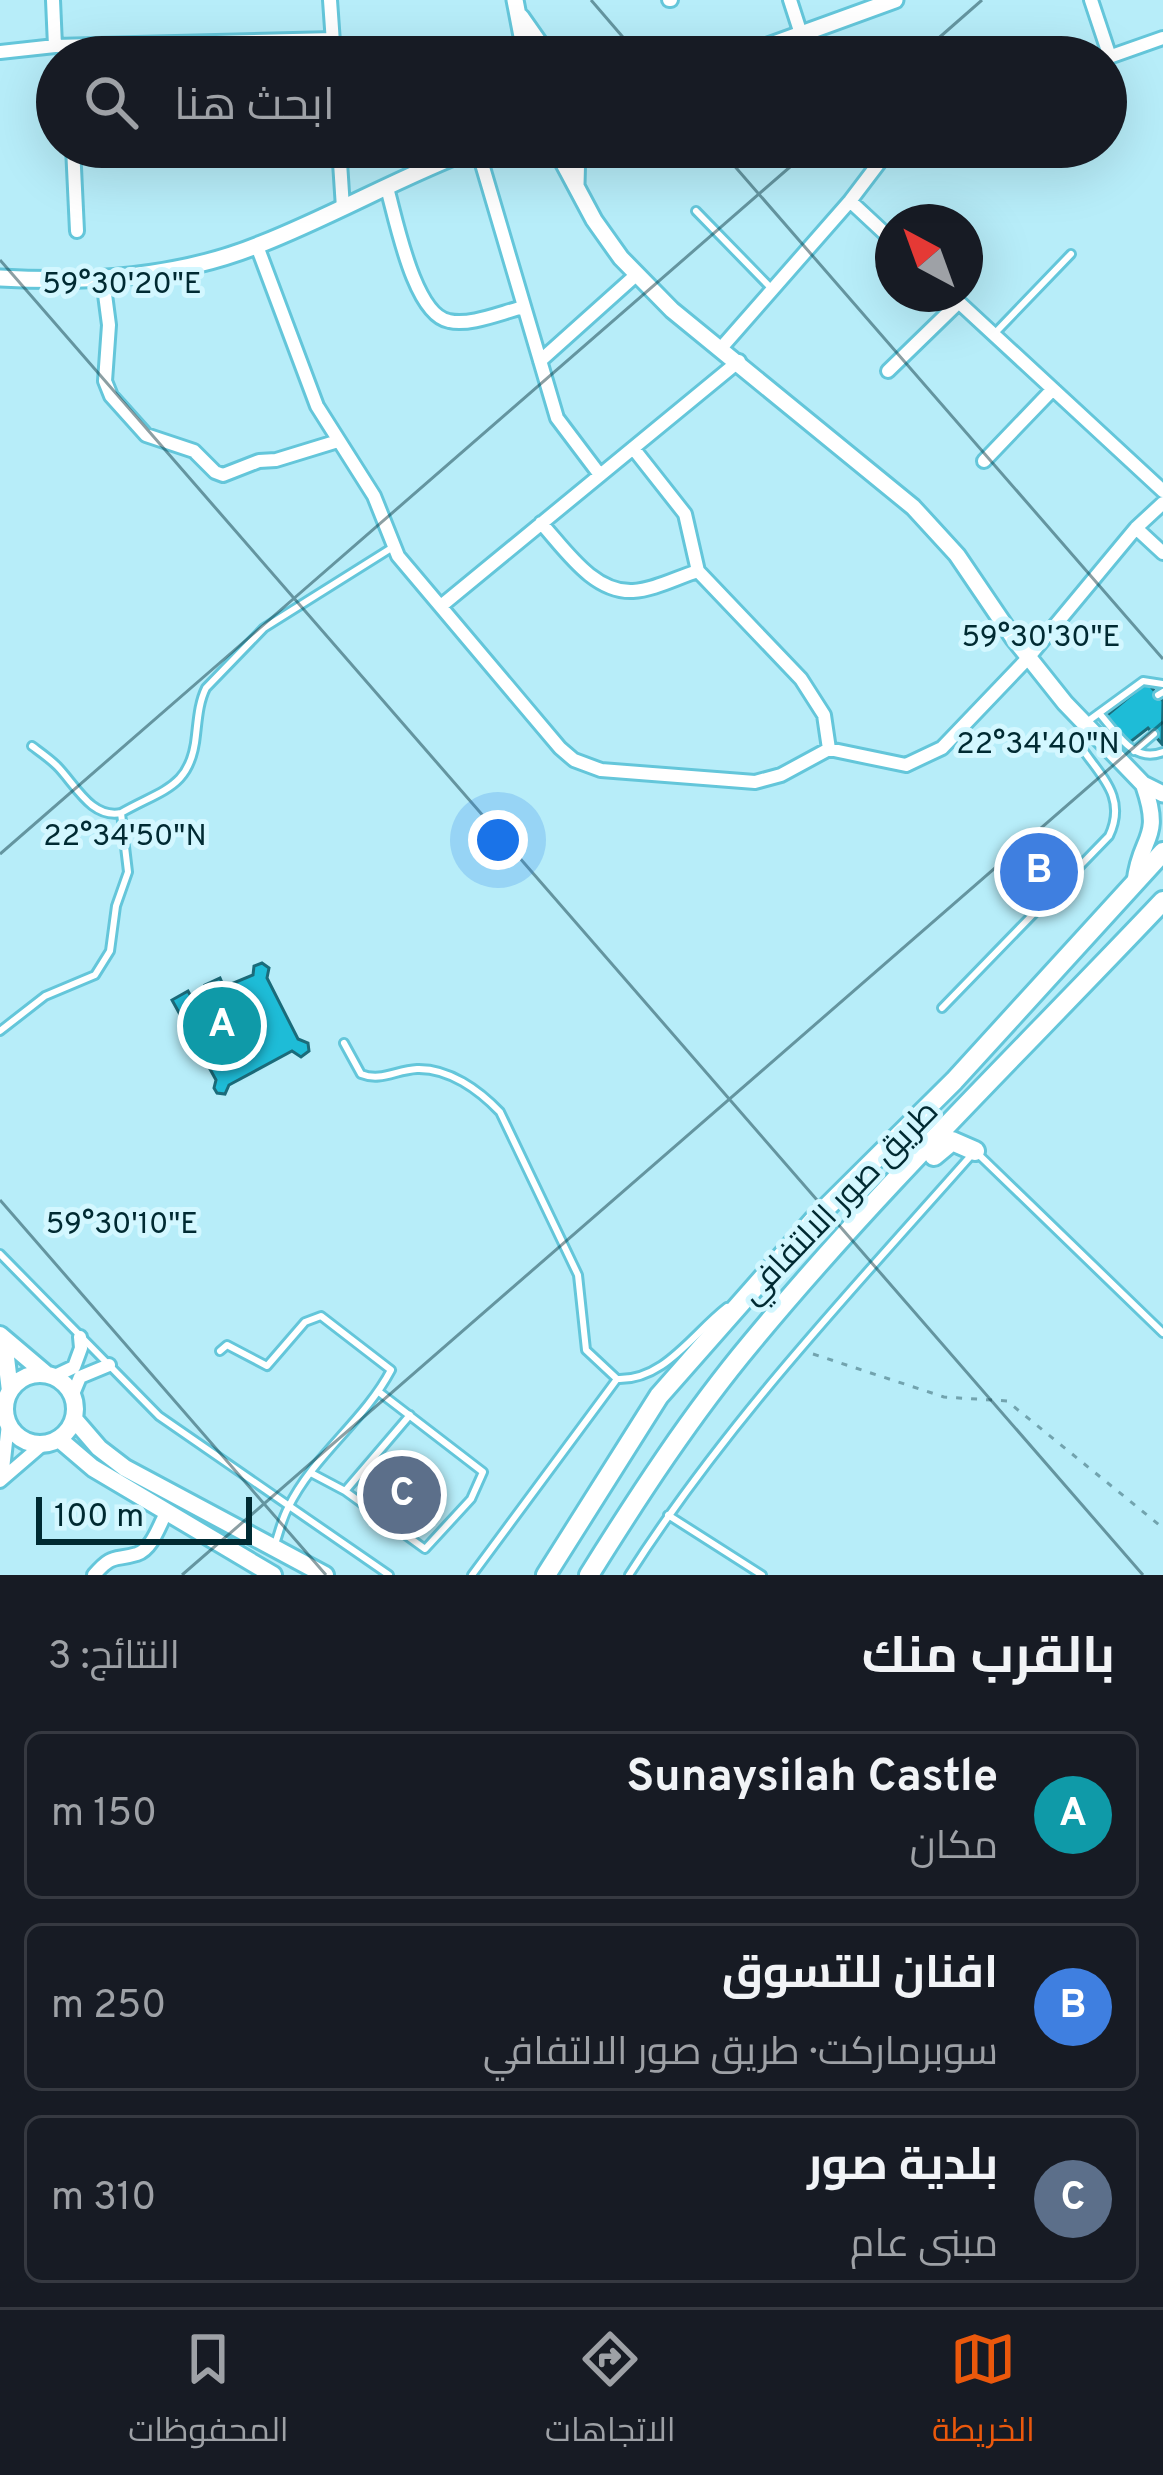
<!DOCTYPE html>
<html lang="ar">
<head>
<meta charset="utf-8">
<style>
  :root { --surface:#171b24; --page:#242831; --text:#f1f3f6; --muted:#9ea1a6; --line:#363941; --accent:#ea580c }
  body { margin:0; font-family:Overpass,Cairo,sans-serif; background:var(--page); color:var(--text); direction:rtl }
  .compass { position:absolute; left:875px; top:204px; width:108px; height:108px; border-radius:50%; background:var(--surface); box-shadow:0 12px 48px #0002; rotate:319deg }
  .scale { position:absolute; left:36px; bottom:30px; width:216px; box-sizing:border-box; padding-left:12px; border:6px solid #002a32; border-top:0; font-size:33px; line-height:42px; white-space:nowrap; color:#002a32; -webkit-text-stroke:9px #d3f7ff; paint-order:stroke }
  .you { position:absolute; left:498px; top:840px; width:42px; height:42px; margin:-30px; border:9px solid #fff; border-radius:50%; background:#1a73e8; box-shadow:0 0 0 18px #1a73e833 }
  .badge { display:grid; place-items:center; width:78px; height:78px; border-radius:50%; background:var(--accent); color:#fff; font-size:39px; font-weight:700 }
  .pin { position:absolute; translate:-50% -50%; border:6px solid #fff; box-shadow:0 3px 12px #0006 }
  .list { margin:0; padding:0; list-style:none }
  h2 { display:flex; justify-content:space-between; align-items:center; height:156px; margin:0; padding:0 48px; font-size:51px }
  h2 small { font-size:39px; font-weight:400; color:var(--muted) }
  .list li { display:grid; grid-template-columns:78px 1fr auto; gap:36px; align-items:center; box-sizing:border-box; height:168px; margin:0 24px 24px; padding:0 24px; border:3px solid var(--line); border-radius:18px }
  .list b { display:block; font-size:45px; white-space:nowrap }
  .list p { margin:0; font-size:39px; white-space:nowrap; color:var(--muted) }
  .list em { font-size:39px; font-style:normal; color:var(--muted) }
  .icon { flex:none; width:66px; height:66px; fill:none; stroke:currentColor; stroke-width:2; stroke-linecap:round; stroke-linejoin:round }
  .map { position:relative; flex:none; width:1163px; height:1575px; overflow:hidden; direction:ltr }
  .search { position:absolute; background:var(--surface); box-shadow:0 12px 48px #0002; left:36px; right:36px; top:36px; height:132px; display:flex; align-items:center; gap:30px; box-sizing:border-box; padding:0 42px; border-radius:66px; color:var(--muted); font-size:45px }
  .sheet { height:732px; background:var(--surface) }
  nav { display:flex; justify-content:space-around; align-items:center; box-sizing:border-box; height:168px; border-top:3px solid var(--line); background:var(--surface); font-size:33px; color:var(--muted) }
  nav a { display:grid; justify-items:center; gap:6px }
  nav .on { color:var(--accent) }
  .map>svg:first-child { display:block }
  .building { fill:#1ebcd7; stroke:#1b6b7a; stroke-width:3 }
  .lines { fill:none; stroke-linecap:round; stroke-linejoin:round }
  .service-casing { stroke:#64c6da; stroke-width:12 }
  .minor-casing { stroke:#64c6da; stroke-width:18 }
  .tertiary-casing { stroke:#64c6da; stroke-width:21 }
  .secondary-casing { stroke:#64c6da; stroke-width:22 }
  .primary-casing { stroke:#64c6da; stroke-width:24 }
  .path { stroke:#72a3ae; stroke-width:3; stroke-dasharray:6 9; stroke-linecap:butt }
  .service { stroke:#fff; stroke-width:6 }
  .minor { stroke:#fff; stroke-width:12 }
  .tertiary { stroke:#fff; stroke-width:15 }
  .secondary { stroke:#fff; stroke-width:16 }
  .primary { stroke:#fff; stroke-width:18 }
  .ticks { fill:none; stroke:#002a32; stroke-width:3; stroke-opacity:0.45 }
  .labels { text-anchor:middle; stroke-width:10; stroke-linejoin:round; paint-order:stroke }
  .street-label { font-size:33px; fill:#002a32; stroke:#d3f7ff }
  .ticks-label { font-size:30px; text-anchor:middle; fill:#002a32; stroke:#d3f7ff; stroke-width:10; stroke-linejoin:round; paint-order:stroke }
</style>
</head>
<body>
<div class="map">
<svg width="1163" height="1575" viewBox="0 0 1163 1575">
  <rect width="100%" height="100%" fill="#b7edf9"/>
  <path class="building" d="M1147 682 1163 701 1162 744 1148 728 1129 743 1106 716Z
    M262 963 269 968 267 978 298 1039 308 1043 309 1051 301 1057 292 1051 229 1085 225 1094 217 1093 214 1088 216 1080 172 1000 188 991 193 1000 208 993 205 985 220 978 224 987 253 975 254 966Z"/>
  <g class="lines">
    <defs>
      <path id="service" d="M696 211 771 288
        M996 332 1071 254
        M1158 695 1163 692
        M1099 713C1117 733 1133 764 1163 752
        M32 746C40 752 49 758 57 766 75 784 91 819 121 813 163 789 191 788 196 735 198 718 199 702 206 688L264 628 393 547
        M1134 751 1154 734
        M942 1008 1109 836C1128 796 1099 775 1079 744L1084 724 1143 681 1163 684
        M0 1031 45 996 95 975 110 951 116 906 128 872 121 813
        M344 1043 361 1074C381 1082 396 1070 417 1069 449 1068 479 1090 500 1112L578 1275 586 1350 617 1379C664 1381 692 1334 727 1307
        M0 1254 159 1416 389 1575
        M220 1351 227 1345 267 1366 305 1322 321 1316 391 1370C364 1421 313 1456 288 1508 282 1519 279 1533 275 1544
        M311 1473 345 1491 410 1415
        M345 1491 425 1549 471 1499 483 1472 379 1392
        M668 1515 762 1575
        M472 1575 617 1379
        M629 1575C728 1420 854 1288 975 1151L1163 1333"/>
      <path id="minor" d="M53 0 55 46
        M330 0 334 57
        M669 0H671
        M790 0 801 34
        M1091 0 1110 57
        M0 52 55 46 333 39
        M1106 58 1163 38
        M73 147 77 231
        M186 147 202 157 310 147
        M339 147 343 208
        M477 147 557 418 600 475
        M387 188C396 219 414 315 449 321 471 326 502 312 524 307
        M850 201 893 241
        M257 246 317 406 374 496 398 556 560 748 574 760 601 770 755 782 781 775 829 749 906 765 942 748 1028 658 1136 528 1163 503
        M103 279 109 325 105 381 111 396 146 435 194 451 215 472 223 475 259 461 276 460 338 441
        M950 294 1163 491
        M722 347 850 201 891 147
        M540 361 636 275
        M888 371 959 302
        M633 448 685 514 698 571 801 679 824 715 829 749
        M984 461 1053 389
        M541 523C565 549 593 593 633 591 654 590 678 577 698 571
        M1136 528 1163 553
        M441 606 739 361
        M55 1376 74 1367 81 1348 80 1337
        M73 1394 80 1377 109 1365
        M2 1478 8 1424
        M0 1481 43 1444
        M94 1575C113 1553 114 1561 137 1554 152 1549 159 1526 166 1513"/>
      <path id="tertiary" d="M515 0 526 57
        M521 17 549 57
        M738 57 895 0
        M555 147 594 220 621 258 672 310 913 507 957 555 1014 639 1065 703 1143 784 1163 794
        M576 185 577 147
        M0 278C88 283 178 278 261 244 335 215 405 174 479 147
        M1135 882C1140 835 1163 841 1144 786"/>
      <path id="secondary" d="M0 1335 46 1374
        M4 1341 10 1391
        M5 1409a35 35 0 1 1 70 0a35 35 0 1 1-70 0Z
        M74 1419 99 1448 125 1468 325 1575
        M59 1439 93 1468 273 1575"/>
      <path id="primary" d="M934 1156 952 1141 975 1151
        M546 1575 659 1396 814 1220 954 1081 1163 852
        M589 1575C639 1495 691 1415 751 1343 879 1188 1025 1047 1163 901"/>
    </defs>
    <use href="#service" class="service-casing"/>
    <use href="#minor" class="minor-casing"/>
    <use href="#tertiary" class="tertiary-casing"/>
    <use href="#secondary" class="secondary-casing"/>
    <use href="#primary" class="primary-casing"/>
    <path class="path" d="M813 1354 944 1397 1007 1401 1163 1528"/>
    <use href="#service" class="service"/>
    <use href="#minor" class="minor"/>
    <use href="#tertiary" class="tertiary"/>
    <use href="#secondary" class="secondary"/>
    <use href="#primary" class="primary"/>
  </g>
  <path class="ticks" d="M591 0 640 57M917 57 982 0M718 147 1163 659M0 260 1143 1575M0 854 813 147M0 1200 326 1575M182 1575 1163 722"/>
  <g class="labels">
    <g class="street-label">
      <text transform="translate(838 1201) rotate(-46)" y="12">طريق صور الالتفافي</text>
    </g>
  </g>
  <g class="ticks-label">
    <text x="122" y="293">59°30'20"E</text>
    <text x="1041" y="646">59°30'30"E</text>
    <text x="1038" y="753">22°34'40"N</text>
    <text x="125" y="845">22°34'50"N</text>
    <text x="122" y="1233">59°30'10"E</text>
  </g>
</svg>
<svg class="compass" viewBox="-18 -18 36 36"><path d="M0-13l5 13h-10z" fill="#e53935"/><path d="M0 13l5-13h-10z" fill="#9ea1a6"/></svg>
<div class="scale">100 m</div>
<div class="you"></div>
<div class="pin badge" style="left:222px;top:1026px;background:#0f9aa8">A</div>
<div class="pin badge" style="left:1039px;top:872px;background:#3f7fe0">B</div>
<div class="pin badge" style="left:402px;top:1495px;background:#5c6f8a">C</div>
<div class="search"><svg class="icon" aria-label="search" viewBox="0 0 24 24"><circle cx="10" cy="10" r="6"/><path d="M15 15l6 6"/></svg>ابحث هنا</div>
</div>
<section class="sheet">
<h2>بالقرب منك<small>النتائج: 3</small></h2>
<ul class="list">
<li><span class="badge" style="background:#0f9aa8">A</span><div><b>Sunaysilah Castle</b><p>مكان</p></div><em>150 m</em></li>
<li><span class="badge" style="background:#3f7fe0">B</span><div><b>افنان للتسوق</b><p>سوبرماركت · طريق صور الالتفافي</p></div><em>250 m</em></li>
<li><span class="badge" style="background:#5c6f8a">C</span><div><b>بلدية صور</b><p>مبنى عام</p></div><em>310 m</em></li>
</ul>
</section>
<nav>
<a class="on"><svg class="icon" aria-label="map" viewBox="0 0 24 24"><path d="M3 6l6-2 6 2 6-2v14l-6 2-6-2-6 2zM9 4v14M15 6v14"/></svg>الخريطة</a>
<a><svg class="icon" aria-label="directions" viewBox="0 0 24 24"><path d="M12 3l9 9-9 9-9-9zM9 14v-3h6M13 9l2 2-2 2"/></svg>الاتجاهات</a>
<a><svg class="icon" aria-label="saved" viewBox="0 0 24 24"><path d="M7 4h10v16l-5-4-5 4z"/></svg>المحفوظات</a>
</nav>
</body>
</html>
